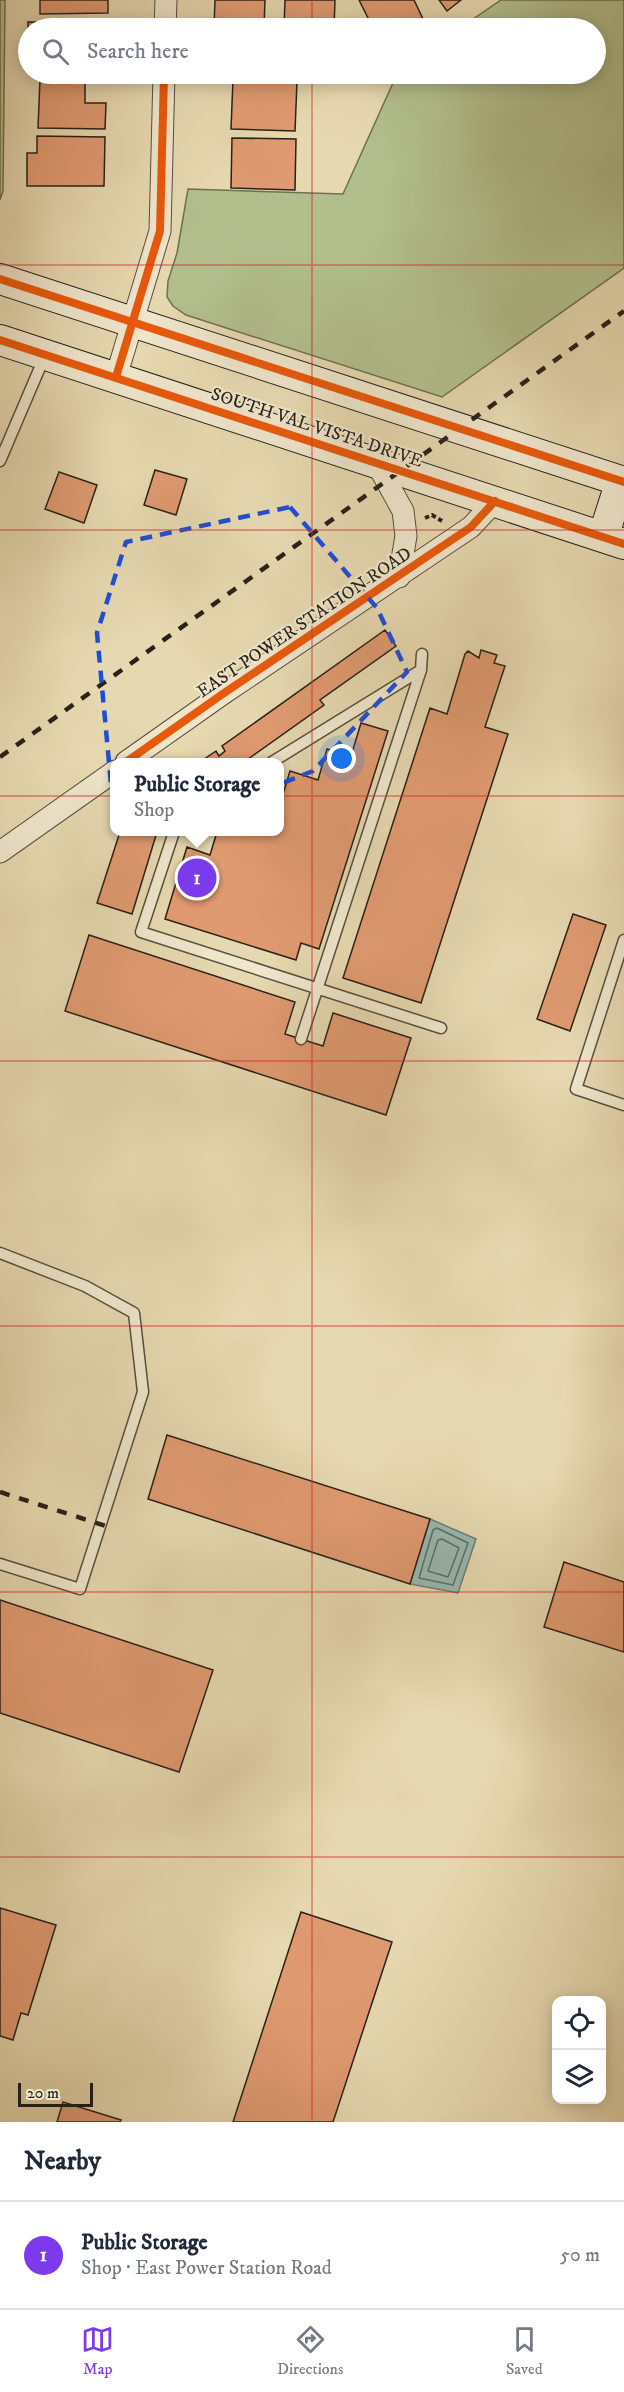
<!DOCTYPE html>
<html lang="en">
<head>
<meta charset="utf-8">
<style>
  :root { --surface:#fff; --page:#f2f2f3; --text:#1f2937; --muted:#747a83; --line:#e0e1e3; --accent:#7c3aed }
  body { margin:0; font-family:"IM FELL DW Pica",serif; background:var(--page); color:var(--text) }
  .controls { position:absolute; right:18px; bottom:18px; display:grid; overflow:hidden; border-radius:12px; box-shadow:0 3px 15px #0003 }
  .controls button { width:54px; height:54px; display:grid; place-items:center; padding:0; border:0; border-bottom:2px solid var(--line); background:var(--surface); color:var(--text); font:30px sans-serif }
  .scale { position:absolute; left:18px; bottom:15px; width:75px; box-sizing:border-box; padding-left:6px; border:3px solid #292118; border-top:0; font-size:16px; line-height:21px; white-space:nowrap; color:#292118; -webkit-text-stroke:4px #efe6cc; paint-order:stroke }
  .you { position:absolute; left:342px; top:759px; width:21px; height:21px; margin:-15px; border:4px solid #fff; border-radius:50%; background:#1a73e8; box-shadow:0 0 0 9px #1a73e833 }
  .badge { display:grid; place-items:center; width:39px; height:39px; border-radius:50%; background:var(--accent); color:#fff; font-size:20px; font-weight:700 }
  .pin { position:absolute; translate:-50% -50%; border:3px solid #fff; box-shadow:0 2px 6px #0006 }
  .popup { position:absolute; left:110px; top:758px; width:174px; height:78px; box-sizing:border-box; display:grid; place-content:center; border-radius:12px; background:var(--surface); filter:drop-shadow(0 2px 4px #0005); font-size:20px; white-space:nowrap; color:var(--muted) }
  .popup b { font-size:22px; color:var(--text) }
  .popup::after { content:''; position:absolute; left:50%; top:100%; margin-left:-12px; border:12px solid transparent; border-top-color:var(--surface) }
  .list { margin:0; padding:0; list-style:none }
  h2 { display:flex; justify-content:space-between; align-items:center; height:78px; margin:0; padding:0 24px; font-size:26px }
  h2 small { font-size:20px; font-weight:400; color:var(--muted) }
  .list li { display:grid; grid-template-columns:39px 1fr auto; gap:18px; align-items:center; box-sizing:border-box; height:108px; padding:0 24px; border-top:2px solid var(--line) }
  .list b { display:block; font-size:22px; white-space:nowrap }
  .list p { margin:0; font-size:20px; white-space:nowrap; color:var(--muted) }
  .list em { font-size:20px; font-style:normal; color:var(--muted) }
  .icon { flex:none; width:33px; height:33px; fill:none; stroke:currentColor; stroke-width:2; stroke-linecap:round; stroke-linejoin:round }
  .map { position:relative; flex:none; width:624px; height:2122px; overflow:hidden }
  .search { position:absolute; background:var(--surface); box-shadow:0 3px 15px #0003; left:18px; right:18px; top:18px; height:66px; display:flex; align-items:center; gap:15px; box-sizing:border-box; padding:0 21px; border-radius:33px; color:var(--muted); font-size:22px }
  .sheet { height:186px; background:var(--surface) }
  nav { display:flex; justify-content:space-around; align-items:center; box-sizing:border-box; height:84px; border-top:2px solid var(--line); background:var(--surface); font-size:16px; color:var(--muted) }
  nav a { display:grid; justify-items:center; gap:3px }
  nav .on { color:var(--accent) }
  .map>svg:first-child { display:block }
  .green { fill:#b2bf8d; stroke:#6e7052; stroke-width:1.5 }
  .water { fill:#97b9b1; stroke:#6b7c74; stroke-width:1.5 }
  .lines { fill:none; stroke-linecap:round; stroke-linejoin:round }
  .shore { stroke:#606d64; stroke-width:1.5 }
  .building { fill:#e09a71; stroke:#292118; stroke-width:1.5 }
  .service-casing { stroke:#584f3e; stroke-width:13 }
  .minor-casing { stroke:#584f3e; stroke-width:23 }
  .secondary-casing { stroke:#292118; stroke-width:32 }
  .path { stroke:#292118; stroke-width:4; stroke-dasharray:4.5 3; stroke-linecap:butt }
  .service { stroke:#efe6cc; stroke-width:10 }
  .minor { stroke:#efe6cc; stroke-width:21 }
  .secondary { stroke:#efe6cc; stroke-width:30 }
  .rail { stroke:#292118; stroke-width:4.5; stroke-dasharray:10 10; stroke-linecap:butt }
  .cycleway-casing { stroke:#efe6cc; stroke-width:11 }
  .cycleway { stroke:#e8590c; stroke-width:8 }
  .marked { fill:none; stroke:#1d4ed8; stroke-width:4.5; stroke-dasharray:12 8; stroke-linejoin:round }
  .grid { fill:none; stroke:#d62828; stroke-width:1.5; stroke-opacity:0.55 }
  .labels { text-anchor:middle; stroke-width:4.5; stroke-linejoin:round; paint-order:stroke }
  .street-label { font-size:18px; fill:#292118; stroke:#efe6cc }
</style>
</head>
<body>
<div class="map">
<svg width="624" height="2122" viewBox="0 0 624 2122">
  <rect width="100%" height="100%" fill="#e6d8b0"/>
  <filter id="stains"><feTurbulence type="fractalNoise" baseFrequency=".00333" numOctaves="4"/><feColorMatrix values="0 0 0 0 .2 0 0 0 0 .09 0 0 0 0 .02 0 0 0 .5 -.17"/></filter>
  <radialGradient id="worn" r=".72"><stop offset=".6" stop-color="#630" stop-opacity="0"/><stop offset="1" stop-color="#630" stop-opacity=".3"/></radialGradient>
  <path class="green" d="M0 0H5L3 191 0 200Z
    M501 0H624V268L442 397 186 315 173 306 167 297 168 281 177 253 188 189 343 194 397 74H596V28H460Z"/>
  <path class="water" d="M430 1519 476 1539 458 1593 410 1584Z"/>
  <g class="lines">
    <path class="shore" d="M437 1528 468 1543 453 1585 419 1578 433 1530Z
      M442 1539 459 1548 448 1577 428 1571 438 1540Z"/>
  </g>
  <path class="building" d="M40 0H108V13L40 14Z
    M215 0H265L264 28H214Z
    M285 0H335L334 28H284Z
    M359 0H414L423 19 404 28H373Z
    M439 0H461L447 11Z
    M28 22 104 23 103 28H28V70Z
    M40 79 85 80V103H106L105 129 38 128Z
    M233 79 297 82 295 131 231 129Z
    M37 136 105 137 104 186H27V153H37Z
    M232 138 296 139 295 190 231 188Z
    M155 470 187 479 176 515 144 505Z
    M59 472 97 485 84 523 45 509Z
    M385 630 396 646 320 700 324 705 244 762H200L216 751 219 756 225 751 222 746Z
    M481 650 497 655 494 663 505 666 485 727 508 734 421 1003 343 978 430 708 447 714 465 654 468 651 479 658Z
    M361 723 388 731 319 949 301 943 296 960 165 919 187 847 210 855 217 832H280V804L290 771 318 780 327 749 351 756Z
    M120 832H157L132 914 97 903Z
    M573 914 606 925 570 1031 537 1019Z
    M89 935 295 1002 285 1034 323 1046 333 1013 411 1038 386 1115 65 1011Z
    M167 1435 430 1519 410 1584 148 1499Z
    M564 1562 624 1582V1652L544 1627Z
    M0 1600 213 1670 179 1772 0 1713Z
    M0 1908 56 1925 28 2015 21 2013 13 2040 0 2036Z
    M301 1912 392 1942 333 2122H233Z
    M63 2102 121 2120 120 2122H57Z"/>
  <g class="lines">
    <defs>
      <path id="service" d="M0 461 44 358
        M272 762 421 670
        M174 832 141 932 441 1028
        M624 940 576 1089 624 1105
        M301 1039 421 670 422 654
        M0 1253 85 1286 134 1313 143 1392 80 1589 0 1564"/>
      <path id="minor" d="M165 28 166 0
        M116 377 160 231 164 74
        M376 462 403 511 406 536 399 577
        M126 762 224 693 471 527 495 501
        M0 852 115 771"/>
      <path id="secondary" d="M0 279 624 482
        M0 340 624 544
        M603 537 621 481"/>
    </defs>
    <use href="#service" class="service-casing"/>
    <use href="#minor" class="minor-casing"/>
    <use href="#secondary" class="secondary-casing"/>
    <path class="path" d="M425 518 432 515 442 521"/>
    <use href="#service" class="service"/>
    <use href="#minor" class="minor"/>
    <use href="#secondary" class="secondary"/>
    <path class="rail" d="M0 757 624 311
      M0 1492 112 1528"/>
    <defs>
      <path id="cycleway" d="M0 279 624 482
        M0 340 624 544
        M116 377 160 231 164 74
        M126 762 224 693 471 527 495 501"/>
    </defs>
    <use href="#cycleway" class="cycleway-casing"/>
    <use href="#cycleway" class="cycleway"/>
  </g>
  <path class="marked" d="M290 507 377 608 407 672 313 771 194 818 111 784 97 633 126 542Z"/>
  <path class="grid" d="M312 0V28M312 74V2122M0 265H624M0 530H624M0 796H624M0 1061H624M0 1326H624M0 1592H624M0 1857H624"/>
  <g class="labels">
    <g class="street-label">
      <text transform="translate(317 427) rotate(18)" y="6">SOUTH VAL VISTA DRIVE</text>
      <text transform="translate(304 622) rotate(-34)" y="6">EAST POWER STATION ROAD</text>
    </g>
  </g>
  <rect width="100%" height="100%" filter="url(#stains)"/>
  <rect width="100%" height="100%" fill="url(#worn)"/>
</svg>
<div class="controls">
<button><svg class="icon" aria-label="locate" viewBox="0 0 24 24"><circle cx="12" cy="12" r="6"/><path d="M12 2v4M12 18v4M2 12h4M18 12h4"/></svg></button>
<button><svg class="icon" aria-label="layers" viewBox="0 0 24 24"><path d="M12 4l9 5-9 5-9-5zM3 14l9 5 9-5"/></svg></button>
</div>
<div class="scale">20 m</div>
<div class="you"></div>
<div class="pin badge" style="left:197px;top:878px">1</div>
<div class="popup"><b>Public Storage</b>Shop</div>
<div class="search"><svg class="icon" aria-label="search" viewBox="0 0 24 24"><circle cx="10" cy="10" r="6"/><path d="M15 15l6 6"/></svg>Search here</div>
</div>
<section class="sheet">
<h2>Nearby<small></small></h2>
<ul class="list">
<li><span class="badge">1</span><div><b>Public Storage</b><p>Shop · East Power Station Road</p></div><em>50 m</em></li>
</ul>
</section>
<nav>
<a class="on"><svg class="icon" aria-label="map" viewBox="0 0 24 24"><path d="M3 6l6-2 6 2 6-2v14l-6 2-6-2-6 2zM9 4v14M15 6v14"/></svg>Map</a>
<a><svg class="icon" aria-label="directions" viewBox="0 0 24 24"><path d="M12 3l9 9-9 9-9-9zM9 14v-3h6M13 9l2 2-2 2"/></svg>Directions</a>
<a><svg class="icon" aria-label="saved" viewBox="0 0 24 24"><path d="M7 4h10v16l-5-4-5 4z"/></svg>Saved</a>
</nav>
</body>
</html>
